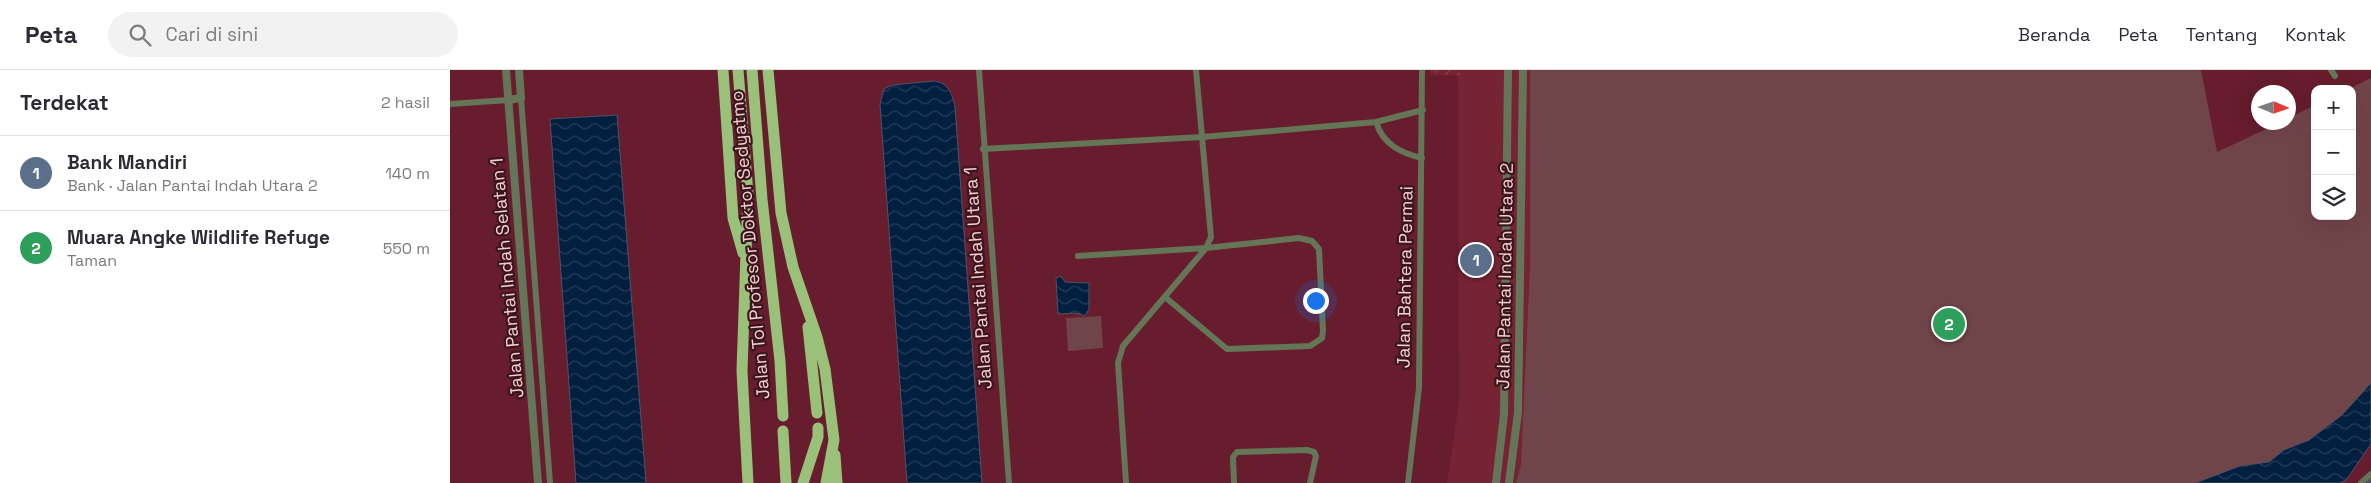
<!DOCTYPE html>
<html lang="id">
<head>
<meta charset="utf-8">
<style>
  :root { --surface:#fff; --page:#f2f2f3; --text:#2b2b33; --muted:#7c7c81; --line:#e1e1e2; --accent:#2563eb }
  body { margin:0; font-family:"Space Grotesk",sans-serif; background:var(--page); color:var(--text) }
  .controls { position:absolute; right:15px; top:15px; display:grid; overflow:hidden; border-radius:10px; box-shadow:0 5px 20px #0002 }
  .controls button { width:45px; height:45px; display:grid; place-items:center; padding:0; border:0; border-bottom:1px solid var(--line); background:var(--surface); color:var(--text); font:25px sans-serif }
  .compass { position:absolute; left:1801px; top:15px; width:45px; height:45px; border-radius:50%; background:var(--surface); box-shadow:0 5px 20px #0002; rotate:92deg }
  .you { position:absolute; left:865px; top:230px; width:18px; height:18px; margin:-12px; border:4px solid #fff; border-radius:50%; background:#1a73e8; box-shadow:0 0 0 8px #1a73e833 }
  .badge { display:grid; place-items:center; width:32px; height:32px; border-radius:50%; background:var(--accent); color:#fff; font-size:16px; font-weight:700 }
  .pin { position:absolute; translate:-50% -50%; border:2px solid #fff; box-shadow:0 1px 5px #0006 }
  .list { margin:0; padding:0; list-style:none }
  h2 { display:flex; justify-content:space-between; align-items:center; height:65px; margin:0; padding:0 20px; font-size:21px }
  h2 small { font-size:16px; font-weight:400; color:var(--muted) }
  .list li { display:grid; grid-template-columns:32px 1fr auto; gap:15px; align-items:center; box-sizing:border-box; height:75px; padding:0 20px; border-top:1px solid var(--line) }
  .list b { display:block; font-size:19px; white-space:nowrap }
  .list p { margin:0; font-size:16px; white-space:nowrap; color:var(--muted) }
  .list em { font-size:16px; font-style:normal; color:var(--muted) }
  .icon { flex:none; width:28px; height:28px; fill:none; stroke:currentColor; stroke-width:2; stroke-linecap:round; stroke-linejoin:round }
  .map { position:relative; flex:none; width:1921px; height:413px; overflow:hidden }
  header { display:flex; align-items:center; gap:30px; box-sizing:border-box; height:70px; padding:0 25px; background:var(--surface); border-bottom:1px solid var(--line) }
  header strong { font-size:24px }
  nav { display:flex; gap:28px; margin-inline-start:auto; font-size:18px }
  .search { width:350px; height:45px; background:var(--page); display:flex; align-items:center; gap:12px; box-sizing:border-box; padding:0 18px; border-radius:28px; color:var(--muted); font-size:19px }
  main { display:flex }
  aside { flex:1; background:var(--surface) }
  .map>svg:first-child { display:block }
  .built { fill:#762334 }
  .industrial { fill:url(#industrial-furrows) }
  .park { fill:#70454a }
  .water { fill:url(#water-waves); stroke:#4c536a }
  .lines { fill:none; stroke-linecap:round; stroke-linejoin:round }
  .stream { stroke:#4c536a; stroke-width:2.5 }
  .minor { stroke:#647558; stroke-width:6 }
  .tertiary { stroke:#647558; stroke-width:8 }
  .motorway { stroke:#9ac17a; stroke-width:11 }
  .labels { text-anchor:middle; stroke-width:4.5; stroke-linejoin:round; paint-order:stroke }
  .street-label { font-size:18px; fill:#fbccd0; stroke:#38171c }
</style>
</head>
<body>
<header>
<strong>Peta</strong>
<div class="search"><svg class="icon" aria-label="search" viewBox="0 0 24 24"><circle cx="10" cy="10" r="6"/><path d="M15 15l6 6"/></svg>Cari di sini</div>
<nav><a>Beranda</a><a>Peta</a><a>Tentang</a><a>Kontak</a></nav>
</header>
<main>
<aside>
<h2>Terdekat<small>2 hasil</small></h2>
<ul class="list">
<li><span class="badge" style="background:#5c6f8a">1</span><div><b>Bank Mandiri</b><p>Bank · Jalan Pantai Indah Utara 2</p></div><em>140 m</em></li>
<li><span class="badge" style="background:#2e9e5b">2</span><div><b>Muara Angke Wildlife Refuge</b><p>Taman</p></div><em>550 m</em></li>
</ul>
</aside>
<div class="map">
<svg width="1921" height="413" viewBox="0 0 1921 413">
  <defs>
    <pattern id="industrial-furrows" width="10" height="10" patternUnits="userSpaceOnUse" patternTransform="scale(1.25)"><rect width="10" height="10" fill="#762334"/><path d="M-1 1l2-2M0 10L10 0M9 11l2-2" fill="none" stroke="#8a4250"/></pattern>
    <pattern id="water-waves" width="16" height="10" patternUnits="userSpaceOnUse" patternTransform="scale(1.25)"><rect width="16" height="10" fill="#011f3e"/><path d="M0 5q4-4 8 0t8 0" fill="none" stroke="#273e59"/></pattern>
  </defs>
  <rect width="100%" height="100%" fill="#671d2d"/>
  <path class="built" d="M980 0H1080V195L1071 394 1066 413H997L1009 333 1008 6 980 5Z"/>
  <path class="industrial" d="M985 0H1010V5L985 4Z"/>
  <path class="park" d="M1080 0H1751L1767 82 1829 53 1838 52 1839 48 1865 35V146H1902V19H1899L1921 8V313L1892 345 1859 370 1834 380 1819 392 1790 396 1745 413H1066L1071 394 1080 195Z
    M651 246 653 278 618 281 616 248Z"/>
  <path class="water" d="M484 11C499 13 502 24 505 37L532 413H457L430 34 434 19 442 15Z
    M167 45 196 413H126L100 49Z
    M611 206 615 212 639 213V239L635 246 626 243 608 244 606 208Z
    M1921 313V374L1896 410 1890 413H1745L1790 396 1819 392 1834 380 1859 370 1892 345Z"/>
  <g class="lines">
    <path class="stream" d="M1918 413 1921 410"/>
    <path class="minor" d="M529 0 559 413
      M1881 0 1885 6
      M71 28 100 413
      M0 34 58 30
      M926 52C933 74 950 83 972 88
      M533 79 752 67 926 52 973 40
      M628 186 756 178 849 168 862 171 869 179 873 261 872 268 860 276 777 279 715 227
      M676 413 668 293 673 276 756 178 761 167 746 0
      M784 413 783 387 787 382 857 380 864 382 866 386 860 413
      M958 413 969 318 972 0
      M1911 413 1921 404"/>
    <path class="tertiary" d="M56 0 88 413
      M58 30 71 28 69 0
      M1046 413 1054 344 1058 0
      M1059 413 1068 342 1073 0"/>
    <path class="motorway" d="M273 0 283 148 293 183
      M288 0 298 124 292 301 298 413
      M302 0 312 129 330 291 333 346
      M318 0 331 143 343 197 367 267 375 299 384 370 376 413
      M358 257 367 343
      M333 361 336 413
      M385 385 387 413
      M353 413 368 367V358"/>
  </g>
  <g class="labels">
    <g class="street-label">
      <text transform="translate(300 175) rotate(-95)" y="6">Jalan Tol Profesor Doktor Sedyatmo</text>
      <text transform="translate(1055 206) rotate(-89)" y="6">Jalan Pantai Indah Utara 2</text>
      <text transform="translate(955 207) rotate(-89)" y="6">Jalan Bahtera Permai</text>
      <text transform="translate(57 208) rotate(-95)" y="6">Jalan Pantai Indah Selatan 1</text>
      <text transform="translate(528 208) rotate(-94)" y="6">Jalan Pantai Indah Utara 1</text>
    </g>
  </g>
</svg>
<div class="controls">
<button>+</button>
<button>−</button>
<button><svg class="icon" aria-label="layers" viewBox="0 0 24 24"><path d="M12 4l9 5-9 5-9-5zM3 14l9 5 9-5"/></svg></button>
</div>
<svg class="compass" viewBox="-18 -18 36 36"><path d="M0-13l5 13h-10z" fill="#e53935"/><path d="M0 13l5-13h-10z" fill="#7c7c81"/></svg>
<div class="you"></div>
<div class="pin badge" style="left:1026px;top:190px;background:#5c6f8a">1</div>
<div class="pin badge" style="left:1499px;top:254px;background:#2e9e5b">2</div>
</div>
</main>
</body>
</html>
